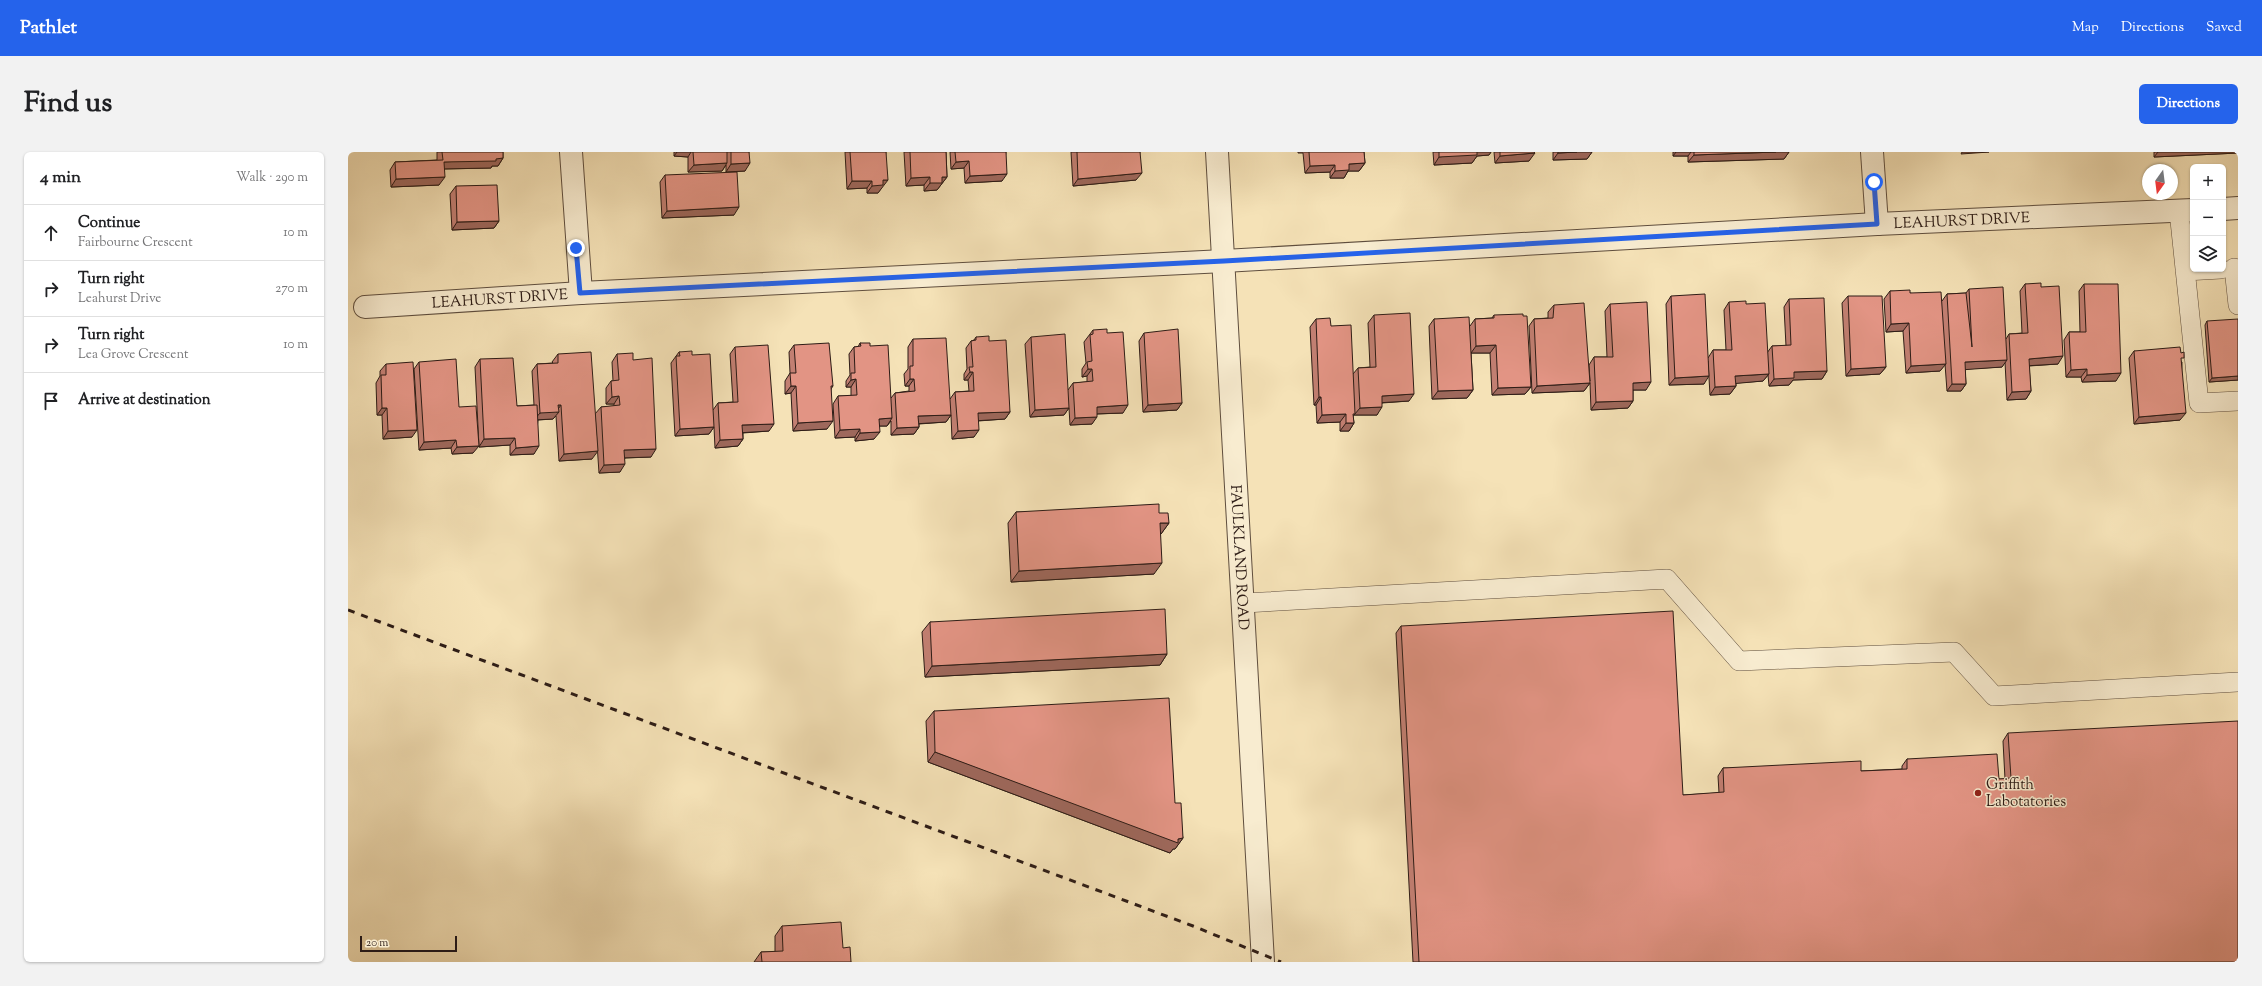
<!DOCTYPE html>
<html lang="en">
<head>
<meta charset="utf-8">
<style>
  :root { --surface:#fff; --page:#f2f2f2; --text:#202124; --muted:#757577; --line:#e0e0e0; --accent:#2563eb }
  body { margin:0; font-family:"Sorts Mill Goudy",serif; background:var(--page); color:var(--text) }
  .controls { position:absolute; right:12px; top:12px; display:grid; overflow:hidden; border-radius:6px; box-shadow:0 1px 3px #0004 }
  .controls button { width:36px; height:36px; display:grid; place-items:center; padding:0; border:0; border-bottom:1px solid var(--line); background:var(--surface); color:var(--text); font:20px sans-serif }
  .compass { position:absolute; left:1794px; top:12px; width:36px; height:36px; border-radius:50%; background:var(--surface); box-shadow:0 1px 3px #0004; rotate:194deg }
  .scale { position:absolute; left:12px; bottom:10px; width:97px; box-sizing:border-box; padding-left:4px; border:2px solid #2d1c16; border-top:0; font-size:11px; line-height:14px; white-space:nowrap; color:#2d1c16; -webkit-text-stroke:3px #f8ecd0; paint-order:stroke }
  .stop { position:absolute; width:12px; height:12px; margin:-9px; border:3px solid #2563eb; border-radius:50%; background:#fff }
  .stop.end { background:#2563eb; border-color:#fff; box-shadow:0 1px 4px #0008 }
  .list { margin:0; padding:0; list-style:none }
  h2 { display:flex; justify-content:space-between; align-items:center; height:52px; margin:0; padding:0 16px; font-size:17px }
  h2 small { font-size:13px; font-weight:400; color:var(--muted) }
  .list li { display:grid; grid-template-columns:26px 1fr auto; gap:12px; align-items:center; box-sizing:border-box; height:56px; padding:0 16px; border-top:1px solid var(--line) }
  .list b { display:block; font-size:15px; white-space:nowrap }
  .list p { margin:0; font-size:13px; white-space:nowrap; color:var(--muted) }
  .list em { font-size:13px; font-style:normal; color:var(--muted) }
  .icon { flex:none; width:22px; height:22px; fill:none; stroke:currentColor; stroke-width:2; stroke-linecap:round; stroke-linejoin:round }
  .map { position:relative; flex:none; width:1890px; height:810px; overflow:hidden; border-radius:6px }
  header { display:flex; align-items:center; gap:24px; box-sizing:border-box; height:56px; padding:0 20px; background:var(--accent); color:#fff }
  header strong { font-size:19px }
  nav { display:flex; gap:22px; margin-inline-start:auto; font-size:14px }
  .intro { display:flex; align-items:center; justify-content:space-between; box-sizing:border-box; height:96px; padding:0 24px }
  h1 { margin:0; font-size:28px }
  .button { padding:10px 18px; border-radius:6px; background:var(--accent); color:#fff; font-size:14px; font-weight:700 }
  main { display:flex; gap:24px; padding:0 24px }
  aside { flex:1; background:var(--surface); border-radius:6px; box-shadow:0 1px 3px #0004 }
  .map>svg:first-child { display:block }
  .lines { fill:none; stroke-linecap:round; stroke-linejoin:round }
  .lane-casing { stroke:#5f4e3e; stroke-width:20 }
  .street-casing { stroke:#5f4e3e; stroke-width:24 }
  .lane { stroke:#f8ecd0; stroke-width:19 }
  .street { stroke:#f8ecd0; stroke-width:22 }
  .rail { stroke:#2d1c16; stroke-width:3; stroke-dasharray:7 7; stroke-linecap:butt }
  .wall { fill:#c27f72; stroke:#2d1c16 }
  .shaded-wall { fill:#9e685c; stroke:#2d1c16 }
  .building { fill:#e29484; stroke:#2d1c16 }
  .route { stroke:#2563eb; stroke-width:5 }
  .poi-dot { fill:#8f2418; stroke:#f8ecd0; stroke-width:1.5 }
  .labels { text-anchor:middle; stroke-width:3; stroke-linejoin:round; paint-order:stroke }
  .street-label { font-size:15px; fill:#2d1c16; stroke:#f8ecd0 }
  .poi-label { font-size:15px; fill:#2d1c16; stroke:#f8ecd0; text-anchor:start }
</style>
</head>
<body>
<header>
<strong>Pathlet</strong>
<nav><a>Map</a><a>Directions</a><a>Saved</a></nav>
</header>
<div class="intro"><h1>Find us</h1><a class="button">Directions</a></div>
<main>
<aside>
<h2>4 min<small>Walk · 290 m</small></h2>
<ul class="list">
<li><svg class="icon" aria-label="ahead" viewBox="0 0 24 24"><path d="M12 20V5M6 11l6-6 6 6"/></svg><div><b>Continue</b><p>Fairbourne Crescent</p></div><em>10 m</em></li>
<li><svg class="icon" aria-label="right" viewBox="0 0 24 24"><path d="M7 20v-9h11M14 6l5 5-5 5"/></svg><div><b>Turn right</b><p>Leahurst Drive</p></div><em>270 m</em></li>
<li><svg class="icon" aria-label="right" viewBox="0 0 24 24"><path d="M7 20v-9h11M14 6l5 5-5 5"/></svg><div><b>Turn right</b><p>Lea Grove Crescent</p></div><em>10 m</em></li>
<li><svg class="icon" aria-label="arrive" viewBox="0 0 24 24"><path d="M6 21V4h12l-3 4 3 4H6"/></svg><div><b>Arrive at destination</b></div></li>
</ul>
</aside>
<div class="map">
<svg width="1890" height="810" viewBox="0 0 1890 810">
  <rect width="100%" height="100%" fill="#f5e2b7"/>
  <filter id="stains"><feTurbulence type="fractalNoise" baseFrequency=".005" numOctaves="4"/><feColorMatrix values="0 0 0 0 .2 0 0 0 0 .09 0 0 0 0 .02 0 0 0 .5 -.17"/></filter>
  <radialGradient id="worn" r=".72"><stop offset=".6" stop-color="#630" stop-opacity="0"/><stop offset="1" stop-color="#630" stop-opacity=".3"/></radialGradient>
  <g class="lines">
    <defs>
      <path id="lane" d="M1831 59 1851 251 1890 249
        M1886 116 1890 153
        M1837 119 1873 117
        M896 451 1319 427 1391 509 1606 500 1646 544 1890 530"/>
      <g id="street">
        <path d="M223 0 233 141"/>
        <path id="s1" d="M869 0 915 810"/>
        <path d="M1524 0 1529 72"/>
        <path d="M1875 57 1890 56"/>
        <path id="s2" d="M17 155 233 141 876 109 1529 72 1845 58"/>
      </g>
    </defs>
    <use href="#lane" class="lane-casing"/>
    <use href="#street" class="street-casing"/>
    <use href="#lane" class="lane"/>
    <use href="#street" class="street"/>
    <path class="rail" d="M0 458 845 774 933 810"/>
  </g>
  <path class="wall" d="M89 0H155V6L150 14H144L143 16 96 17 91 33 43 35 42 18 47 10 89 8Z
    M326 0H401L397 19 378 20V13L374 19 340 20V5L326 4Z
    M497 0H538L534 35 530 41H519V36L499 37Z
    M556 0H598L599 25 589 38 576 39V33L558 34Z
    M602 0H658L654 29 617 31 616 16 603 17Z
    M723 0H792L788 28 725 34Z
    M950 0H1016L1017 11 1011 19H1000L996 26H982V20L957 21 955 1H950Z
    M1085 0H1143L1141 3 1129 4 1124 11 1086 13Z
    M1146 0H1186L1181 9 1147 11Z
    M1205 0H1244L1239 7 1205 8Z
    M1325 0H1441L1436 7 1340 10V4H1325Z
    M1806 0H1890V1L1806 5Z
    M317 23 386 63 314 66 312 30Z
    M108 34 151 69 146 76 104 78 102 42Z
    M1677 132 1693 135 1710 212 1681 214 1683 239 1678 247 1659 248 1657 210 1654 215 1617 217 1618 232 1613 239H1599L1597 212 1592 219 1558 221 1555 179 1538 180 1536 147 1542 139 1562 141 1594 149 1599 142 1618 141 1621 137 1658 187 1661 182 1674 181 1672 139Z
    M1736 132 1768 229 1734 230 1733 225H1718L1716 188 1721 180H1732L1731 139Z
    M1323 144 1360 206 1365 198H1378L1376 158 1381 150 1419 201 1424 194H1438L1436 155 1441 147 1479 219 1474 227 1445 228 1441 233 1421 234 1420 223 1415 229 1388 231V234L1382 242 1362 243 1360 209 1356 232 1321 233 1318 152Z
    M1500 144 1538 215 1532 222 1498 224 1494 151Z
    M1262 152 1298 238H1285V249L1280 256 1243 258 1242 231 1236 239 1184 241 1181 174 1186 167 1200 166V160L1206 153 1242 229 1241 213 1246 205H1259L1257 159Z
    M1026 163 1061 249 1034 251 1029 263H1006L1005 264 1006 271 1001 279H992V270L969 271 968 253H966L962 175 968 167 983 174 1005 222 1010 216 1022 215 1020 171Z
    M1146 163 1183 235 1177 242 1144 243 1142 201H1123L1125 238 1119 246 1084 247 1081 174 1086 167 1122 174 1127 167 1144 166Z
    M1859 169 1890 228 1861 230 1857 173Z
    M745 178 775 261 749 262 744 272 722 273 721 256 716 263 682 265 677 192 683 185 720 238 725 231 739 230V224L734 225V217L738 211 736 190Z
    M796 181 834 251 829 258 795 260 791 189Z
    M628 185 641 189 662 260 657 267 630 269 626 285 604 287 603 263 598 270 571 272V275L566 282 543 283V269L539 274H531L526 287 507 289V285L487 286 485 252 490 244H503V235H498V229L502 223 501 202 506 195H510L512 191 522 194 543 246 547 241 561 239V234H557L556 222 560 217V195L565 187 602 247 607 240 621 239 620 228H616V222L619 217 618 196 623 189 626 188Z
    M446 193 485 234 483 237 479 277 445 279 443 241 437 242V229L442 221 441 200Z
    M387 195 421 279 395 281V287L390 294 367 296 366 275 361 282 327 284 323 211 331 200 344 203 365 258 370 251 385 250 382 202Z
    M1786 199 1834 210 1832 268 1786 272 1781 206Z
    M210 202 244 307 211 309 208 264 205 267 190 268 186 302 162 303V293L131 295 127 215 132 207 169 254 186 253 184 219 189 212 205 211 204 210Z
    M269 202 285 208 303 305 277 306 272 320 251 321 247 262 253 255 266 254V252H258V236L263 229H265L264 210Z
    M71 210 111 255 125 301 104 302 103 296 71 298 66 217Z
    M38 212 64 285 35 287 34 263H29L28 231 32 224V219Z
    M668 360 811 361 821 371 813 382H812L806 422 663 430 660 371Z
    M582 470 819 502 812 513 577 525 574 480Z
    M1053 474 1335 643 1371 641 1370 624 1375 616 1513 619 1554 617V614L1559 607 1651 627H1657L1655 589 1660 581 1890 810H1065L1048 481Z
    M586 559 827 651 835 686 827 697H825L822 701 580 610 578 569Z
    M434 774 495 796 503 810H406L413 800H427V784Z"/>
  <path class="shaded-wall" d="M329 0H343L340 5 326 4Z
    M1126 0H1143L1141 3 1129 4 1124 11 1086 13 1091 5Z
    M1229 0H1244L1239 7 1205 8 1210 1Z
    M1328 0H1343L1340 4H1325Z
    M1428 0H1441L1436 7 1340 10 1346 3Z
    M1614 0H1641L1613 2Z
    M1810 0H1890V1L1806 5Z
    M1187 1 1181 9 1147 11 1152 4Z
    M155 6 150 14H144L143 16 91 17 96 10Z
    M621 9 616 16 603 17 608 10Z
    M379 11 374 19 340 20 346 13Z
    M402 11 397 19 378 20 383 12Z
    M1017 11 1011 19H1000L996 26H982L987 19 1001 12Z
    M987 13 982 20 957 21 962 14Z
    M794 21 788 28 725 34 730 27Z
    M659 22 654 29 617 31 622 24Z
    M97 25 91 33 43 35 48 27Z
    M582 25 576 33 558 34 563 26Z
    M594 25H599L589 38 576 39 582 31Z
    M535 28H540L530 41H519L524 34Z
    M504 29H524L519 36 499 37Z
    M391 55 386 63 314 66 319 59Z
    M151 69 146 76 104 78 109 70Z
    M1561 171 1555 179 1538 180 1543 172Z
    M1148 193 1142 201H1123L1128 194Z
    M1715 204 1710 212 1676 214 1681 207Z
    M1659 208 1654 215 1612 218 1617 210Z
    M1598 212 1592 219 1558 221 1563 214Z
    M1538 215 1532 222 1498 224 1503 217Z
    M740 217H744L739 224 734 225Z
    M1739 217 1733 225H1718L1723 218Z
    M1479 219 1474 227 1445 228 1441 233 1421 234 1426 227 1446 220Z
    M622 220H625L620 228H616Z
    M1773 221 1768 229 1734 230 1739 223Z
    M1421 222 1415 229 1382 232 1387 224Z
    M1361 224 1356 232 1321 233 1327 226Z
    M1890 224V228L1861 230 1864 226Z
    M508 227 503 235H498L503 228Z
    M562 227H566L561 234H557Z
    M1303 230 1298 238H1279L1285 231Z
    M1242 231 1236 239 1184 241 1189 234Z
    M1604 232H1618L1613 239H1599Z
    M443 234H448L443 241 437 242Z
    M1388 234 1382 242 1362 243 1367 235Z
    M1183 235 1177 242 1144 243 1150 236Z
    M1125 238 1119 246 1084 247 1090 239Z
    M1683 239 1678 247 1659 248 1664 240Z
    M1066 242 1061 249 1028 251 1034 244Z
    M271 244 266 252H258L264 245Z
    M971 245H973L968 253H966Z
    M1285 249 1280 256 1243 258 1248 250Z
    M834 251 829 258 795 260 800 253Z
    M210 253H213L208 260H211L205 267 186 268 192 261Z
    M780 253 775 261 744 262 749 255Z
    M1034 255 1029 263H1006L1012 256Z
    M34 256H39L34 263H29Z
    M721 256 716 263 682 265 687 258Z
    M662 260 657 267 625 269 630 261Z
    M1838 261 1832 268 1786 272 1791 265Z
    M998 262 992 270 969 271 974 263Z
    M603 263 598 270 565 272 570 264Z
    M749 265 744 272 722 273 727 266Z
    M544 266 539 274H526L531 267Z
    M485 269 479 277 445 279 450 271Z
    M998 271H1006L1001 279H992Z
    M426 272 421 279 389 281 394 273Z
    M366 275 361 282 327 284 332 277Z
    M571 275 566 282 543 283 549 276Z
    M512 277 507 285 487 286 492 278Z
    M69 278 64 285 35 287 40 279Z
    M631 278 626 285 604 287 610 279Z
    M532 280 526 287 507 289 512 281Z
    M167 286 162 293 131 295 136 287Z
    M395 287 390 294 367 296 372 288Z
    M108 288 103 296 71 298 76 290Z
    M131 294 125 301 104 302 109 295Z
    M191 294 186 302 162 303 168 296Z
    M308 297 303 305 271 306 276 298Z
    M250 299 244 307 211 309 216 302Z
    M277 312 272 320 251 321 256 313Z
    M812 371H821L813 382H804Z
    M814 411 806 422 663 430 671 419Z
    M819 502 812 513 577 525 584 514Z
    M587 600 830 687 835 686 827 697H825L822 701 580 610Z"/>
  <path class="building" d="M94 0H155V6L148 7V9L96 10 97 25 48 27 47 10 95 8Z
    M345 0H379V11L346 13Z
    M383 0H401L402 11 383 12Z
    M502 0H538L540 28H535V33L524 34V29H504Z
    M562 0H598L599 25H594V31H582V25L563 26Z
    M607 0H658L659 22 622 24 621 9 608 10Z
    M729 0H792L794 21 730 27Z
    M961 0H1016L1017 11 1001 12V18L987 19V13L962 14Z
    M1091 0H1129V3L1091 5Z
    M1152 0H1186L1187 1 1152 4Z
    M1210 0H1229L1210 1Z
    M1346 0H1428L1346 3Z
    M389 20 391 55 319 59 317 23Z
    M149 33 151 69 109 70 108 34Z
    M1693 131V135L1711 134 1715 204 1681 207 1683 239 1664 240 1661 182 1680 181 1677 132Z
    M1736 132H1770L1773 221 1739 223V217L1723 218 1721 180H1738Z
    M1655 135 1659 208 1617 210 1618 232H1604L1599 142 1618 141 1624 195 1621 137Z
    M1562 138V141L1593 140 1598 212 1563 214 1561 171 1543 172 1542 139Z
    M1357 142 1361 224 1327 226 1323 144Z
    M1500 144H1534L1538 215 1503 217Z
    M1476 146 1479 219 1446 220V226L1426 227 1424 194 1443 193 1441 147Z
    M1398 149V152L1417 151 1421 222 1387 224 1388 234 1367 235 1365 198H1384L1381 150Z
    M1299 150 1303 230 1285 231V249L1248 250 1246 205H1265L1262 152Z
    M1236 151 1242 231 1189 234 1186 167 1205 166 1206 153Z
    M1062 161 1066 242 1034 244V255L1012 256 1010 216 1028 215 1026 163Z
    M1175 162V164H1179L1183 235 1150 236 1148 193 1128 194 1127 167 1146 166V163Z
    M1121 165 1125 238 1090 239 1086 167Z
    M982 166 983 174 1003 173 1007 262H1005L1006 271H998V262L974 263 973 245H971L968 167Z
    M1890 167V224L1864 226 1859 169Z
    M759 177V181L775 180 780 253 749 255V265L727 266 725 231 745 229 744 217H740L739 210 744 209 742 183 745 182V178Z
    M830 177 834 251 800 253 796 181Z
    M717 182 721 256 687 258 683 185Z
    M641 184V189L658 188 662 260 630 261 631 278 610 279 607 240 626 239 625 220H622L621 215H625L623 189 628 188V185Z
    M598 186 603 263 570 264 571 275 549 276 547 241 567 239 566 227H562V214H565V187Z
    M481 191 485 234H483L485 269 450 271 448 234H443L442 221H448L446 193Z
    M512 191H522V194L540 193 544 266 531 267 532 280 512 281V277L492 278 490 244 509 243 508 227 503 228V221H507L506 195 513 194Z
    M420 193 426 272 394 273 395 287 372 288 370 251 390 250 387 195Z
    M1832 195 1833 201 1836 200V206H1833L1838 261 1791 265 1786 199Z
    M344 199V203L362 202 366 275 332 277 328 204H332L331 200Z
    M243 200 250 299 216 302 213 253H210L211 260 192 261 189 212 210 211V202Z
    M285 201V208L304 206 308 297 276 298 277 312 256 313 253 255 272 253 271 244 264 245 263 229 271 228 269 202Z
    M165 206 169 254 189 253 191 294 168 296 167 286 136 287 132 207Z
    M108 207 111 255 128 254 131 294 109 295 108 288 76 290 71 210Z
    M65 210 69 278 40 279 39 256H34L33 223H38V212Z
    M811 352V361H820L821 371H812L814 411 671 419 668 360Z
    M817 457 819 502 584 514 582 470Z
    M1325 459 1335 643 1376 640 1375 616 1513 609V619L1559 617V607L1649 602 1651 627 1663 626 1660 581 1890 569V810H1071L1053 474Z
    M821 546 827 651H833L835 686 830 687V691L587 600 586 559Z
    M493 770 495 796 502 795 503 810H414L413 800 435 799 434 774Z"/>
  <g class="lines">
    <path class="route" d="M228 96 232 141 876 109 1529 72 1526 30"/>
  </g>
  <circle class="poi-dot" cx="1630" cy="641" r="4"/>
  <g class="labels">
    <g class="street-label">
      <text dy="5" stroke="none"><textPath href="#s2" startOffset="1599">LEAHURST DRIVE</textPath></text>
      <text dy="5" stroke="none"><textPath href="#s2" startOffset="135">LEAHURST DRIVE</textPath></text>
      <text dy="5" stroke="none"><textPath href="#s1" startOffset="406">FAULKLAND ROAD</textPath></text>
    </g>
    <g class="poi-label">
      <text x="1638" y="637">Griffith<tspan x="1638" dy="17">Labotatories</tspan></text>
    </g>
  </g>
  <rect width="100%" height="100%" filter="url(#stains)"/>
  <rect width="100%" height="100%" fill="url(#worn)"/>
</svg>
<div class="controls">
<button>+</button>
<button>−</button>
<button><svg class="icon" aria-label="layers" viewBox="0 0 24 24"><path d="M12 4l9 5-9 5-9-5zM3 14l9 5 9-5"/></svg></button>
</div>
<svg class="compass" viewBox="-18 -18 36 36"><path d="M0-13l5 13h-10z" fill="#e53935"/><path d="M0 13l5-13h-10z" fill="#757577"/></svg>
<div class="scale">20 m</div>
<div class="stop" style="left:1526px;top:30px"></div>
<div class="stop end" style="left:228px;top:96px"></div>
</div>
</main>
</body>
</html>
